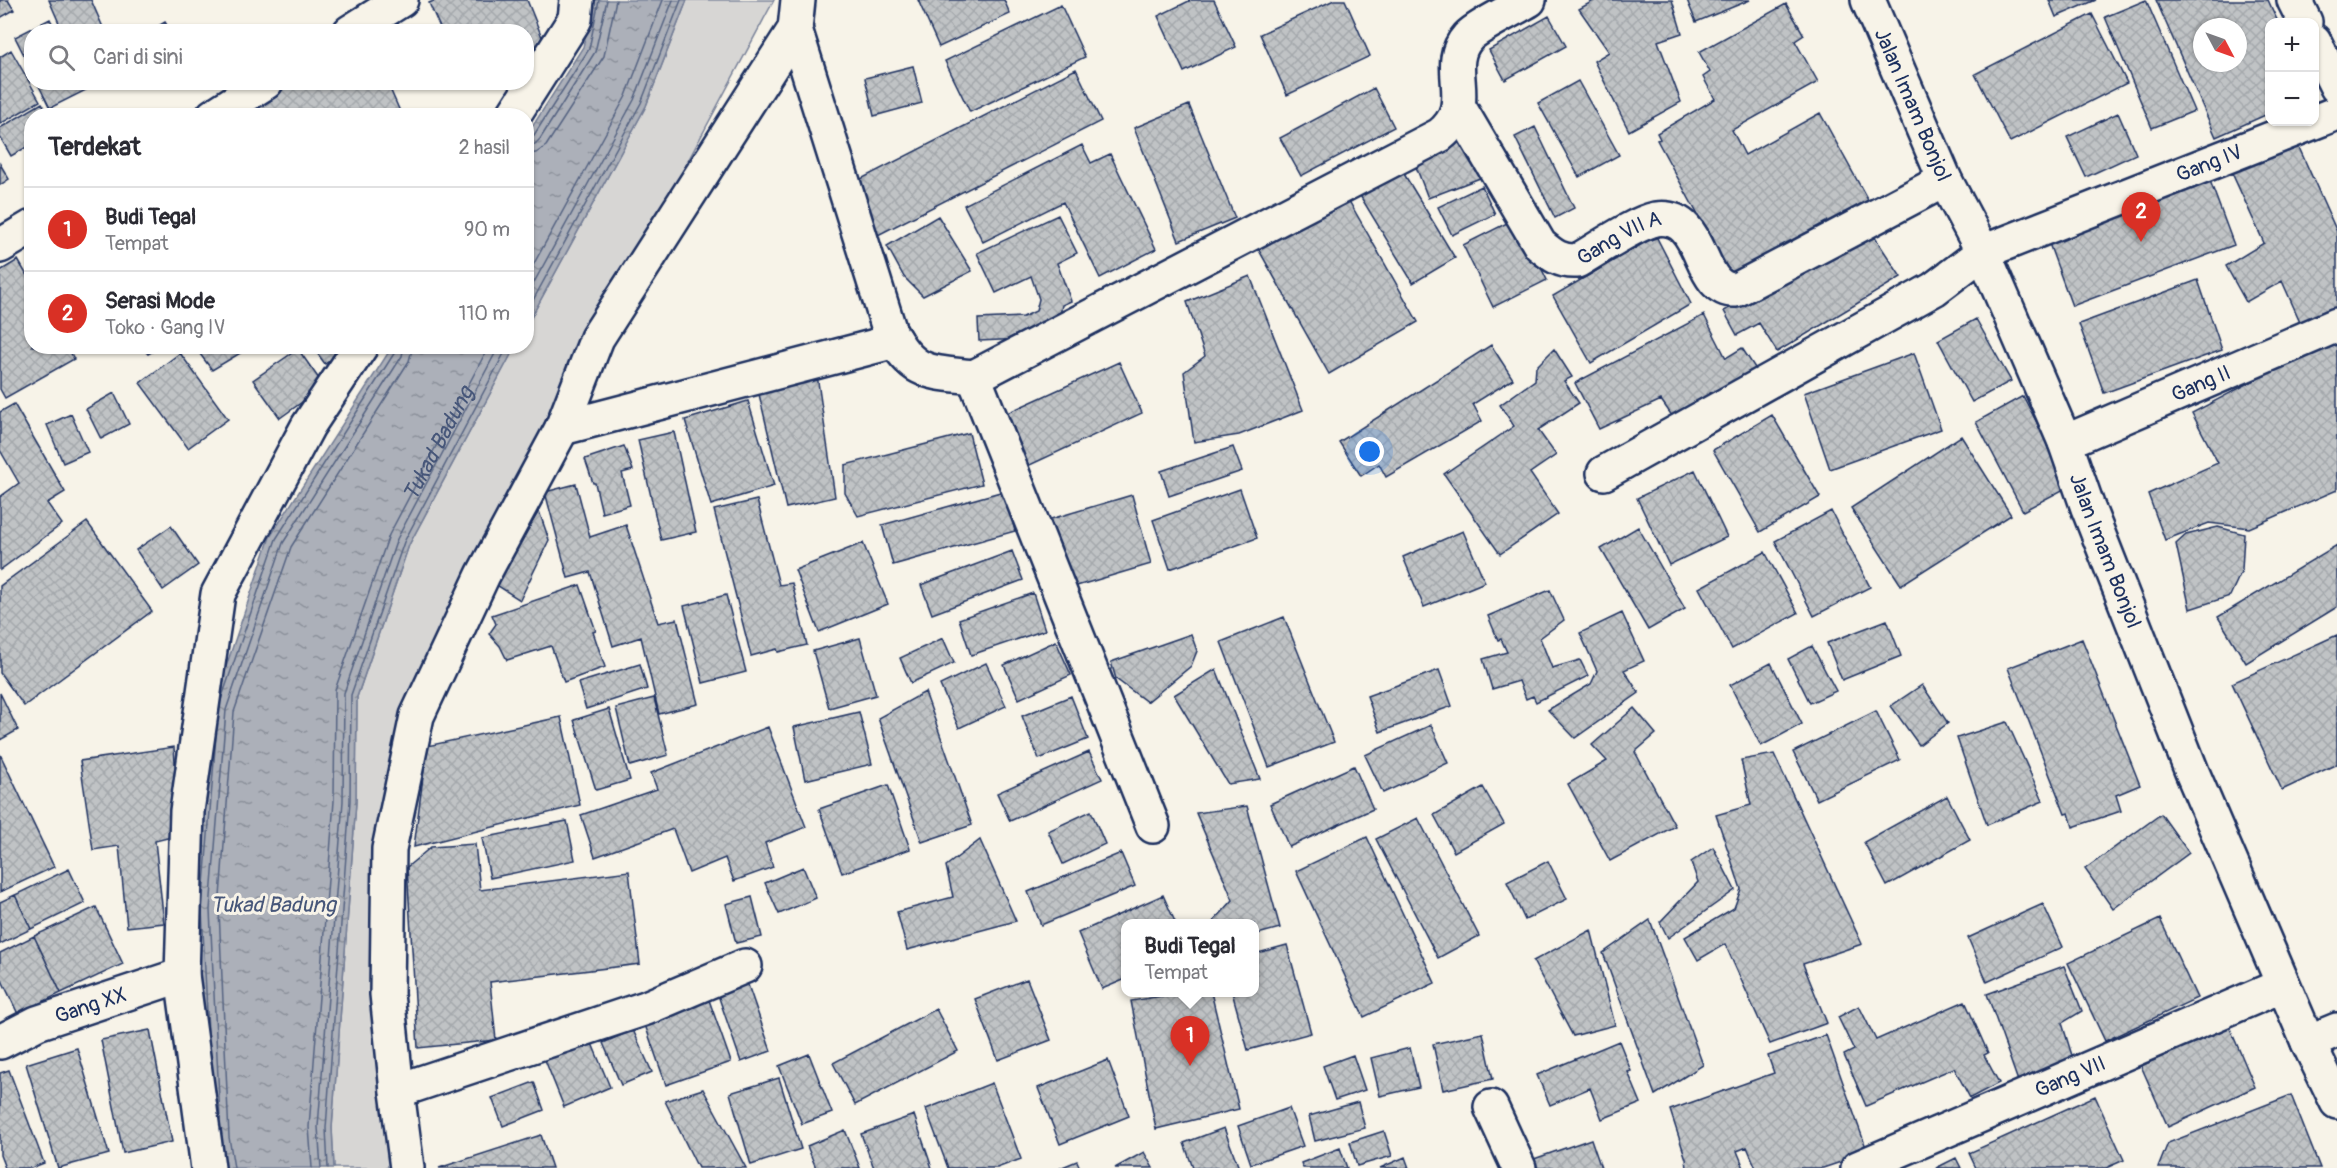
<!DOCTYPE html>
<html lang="id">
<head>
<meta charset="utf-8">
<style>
  :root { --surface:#fff; --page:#f2f2f3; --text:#2b2b33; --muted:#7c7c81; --line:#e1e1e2; --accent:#d93025 }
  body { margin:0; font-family:Pangolin,sans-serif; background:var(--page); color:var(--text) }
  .controls { position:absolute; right:18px; top:18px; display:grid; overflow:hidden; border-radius:12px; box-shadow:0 2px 4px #0004 }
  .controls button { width:54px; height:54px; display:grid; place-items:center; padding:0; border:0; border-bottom:2px solid var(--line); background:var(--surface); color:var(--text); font:30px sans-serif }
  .compass { position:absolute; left:2193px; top:18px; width:54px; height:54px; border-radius:50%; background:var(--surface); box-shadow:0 2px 4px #0004; rotate:131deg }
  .you { position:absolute; left:1370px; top:452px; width:21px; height:21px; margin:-15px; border:4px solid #fff; border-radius:50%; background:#1a73e8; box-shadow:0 0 0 9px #1a73e833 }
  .badge { display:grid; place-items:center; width:39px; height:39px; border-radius:50%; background:var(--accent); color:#fff; font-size:20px; font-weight:700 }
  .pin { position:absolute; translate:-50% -50px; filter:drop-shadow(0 2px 3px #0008) }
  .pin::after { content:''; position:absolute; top:32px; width:21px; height:18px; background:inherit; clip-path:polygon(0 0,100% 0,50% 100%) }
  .popup { position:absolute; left:1121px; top:919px; width:138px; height:78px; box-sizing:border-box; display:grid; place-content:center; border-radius:12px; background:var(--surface); filter:drop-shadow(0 2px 4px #0005); font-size:20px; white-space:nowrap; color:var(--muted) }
  .popup b { font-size:22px; color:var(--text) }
  .popup::after { content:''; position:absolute; left:50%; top:100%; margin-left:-12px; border:12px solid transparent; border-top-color:var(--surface) }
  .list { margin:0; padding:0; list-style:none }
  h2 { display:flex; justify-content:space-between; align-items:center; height:78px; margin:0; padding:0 24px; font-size:26px }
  h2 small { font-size:20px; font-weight:400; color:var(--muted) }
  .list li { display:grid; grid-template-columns:39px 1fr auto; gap:18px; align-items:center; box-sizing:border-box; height:84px; padding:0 24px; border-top:2px solid var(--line) }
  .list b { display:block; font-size:22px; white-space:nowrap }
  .list p { margin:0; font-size:20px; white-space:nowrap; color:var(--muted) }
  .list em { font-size:20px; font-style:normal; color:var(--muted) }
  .icon { flex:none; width:33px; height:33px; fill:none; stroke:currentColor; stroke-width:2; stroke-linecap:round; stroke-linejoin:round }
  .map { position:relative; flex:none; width:2337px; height:1168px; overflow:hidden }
  .search { position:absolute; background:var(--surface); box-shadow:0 2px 4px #0004; left:24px; top:24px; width:510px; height:66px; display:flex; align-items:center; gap:15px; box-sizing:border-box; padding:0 21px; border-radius:24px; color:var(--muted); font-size:22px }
  .panel { position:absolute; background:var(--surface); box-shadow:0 2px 4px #0004; left:24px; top:108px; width:510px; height:246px; border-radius:24px }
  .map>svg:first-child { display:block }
  .grass { fill:#d7d6d4; stroke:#798299; stroke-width:1.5 }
  .water { fill:url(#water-ripples); stroke:#727c95; stroke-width:1.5 }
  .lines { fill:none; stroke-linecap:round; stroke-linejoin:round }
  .shore { stroke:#556382; stroke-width:1.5 }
  .building { fill:url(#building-cross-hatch); stroke:#1b2f5e; stroke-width:1.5; fill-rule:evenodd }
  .minor-casing { stroke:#1b2f5e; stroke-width:38 }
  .highway-casing { stroke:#1b2f5e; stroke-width:38 }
  .minor { stroke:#f7f3e8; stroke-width:33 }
  .highway { stroke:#f7f3e8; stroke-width:33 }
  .labels { text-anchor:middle; stroke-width:6; stroke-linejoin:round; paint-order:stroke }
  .street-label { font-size:21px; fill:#1b2f5e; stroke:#f7f3e8 }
  .water-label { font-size:22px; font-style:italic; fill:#465679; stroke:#f7f3e8 }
</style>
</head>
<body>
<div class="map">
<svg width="2337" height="1168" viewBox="0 0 2337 1168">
  <defs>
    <pattern id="water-ripples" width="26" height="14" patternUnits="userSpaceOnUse" patternTransform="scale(1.5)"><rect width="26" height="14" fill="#acb0b9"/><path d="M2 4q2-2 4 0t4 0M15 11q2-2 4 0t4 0" fill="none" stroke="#8b909a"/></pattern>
    <pattern id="building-cross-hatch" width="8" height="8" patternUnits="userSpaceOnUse" patternTransform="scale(1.5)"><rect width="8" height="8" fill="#c0c3c5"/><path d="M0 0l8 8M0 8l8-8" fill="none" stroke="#a4a8ac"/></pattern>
  </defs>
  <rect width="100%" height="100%" fill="#f7f3e8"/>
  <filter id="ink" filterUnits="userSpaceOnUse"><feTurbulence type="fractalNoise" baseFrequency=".0167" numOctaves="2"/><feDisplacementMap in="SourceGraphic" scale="12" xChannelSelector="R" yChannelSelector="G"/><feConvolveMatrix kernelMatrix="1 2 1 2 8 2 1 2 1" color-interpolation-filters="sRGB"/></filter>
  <g filter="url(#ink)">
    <path class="grass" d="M687 0H774L643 245 403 735 396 1168H334L332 1128 356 802 357 697 409 545 515 347 526 346 527 325 646 106Z"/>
    <path class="water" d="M594 0H687L646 106 527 325V135L583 47Z
      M392 347H515L409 545 357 697 356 802 332 1128 334 1168H212L207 1140 196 910 212 708 270 537Z"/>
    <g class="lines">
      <g class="shore">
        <path d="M526 138 534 135 589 49 599 0"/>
        <path d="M526 145 535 144 540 139 595 52 607 0"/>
        <path d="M526 154 536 153 546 146 604 56 616 0"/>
        <path d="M526 278 626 96 663 0"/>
        <path d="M526 297 634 100 673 0"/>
        <path d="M526 313 641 103 681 0"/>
        <path d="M221 700 276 539 395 352 396 346"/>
        <path d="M202 910 208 1032"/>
        <path d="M202 910 216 736"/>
        <path d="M220 1119 210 910 226 710 283 543 402 356 404 346"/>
        <path d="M234 1168 229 1137 219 910 234 712 291 547 409 361 413 346"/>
        <path id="s1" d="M312 1168 309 1127 334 801 335 690 389 535 489 346"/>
        <path d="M321 1168 318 1127 343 801 344 693 397 539 499 346"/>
        <path d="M328 1168 326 1128 350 801 351 695 404 542 508 346"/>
      </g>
    </g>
    <path class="building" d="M0 0H8L14 10 0 18Z
      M49 0H91L105 32H63Z
      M436 0H527L546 47 526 56V32H442L429 3Z
      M918 0H1004L1010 14 939 47Z
      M1191 0H1214L1236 47 1184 72 1158 16Z
      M1334 0H1345L1370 56 1287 95 1260 34Z
      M1595 0H1672L1682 33 1658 41 1681 102 1629 131 1594 61 1609 52 1579 9Z
      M1687 0H1750L1696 22Z
      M2049 0H2096L2056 17Z
      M2146 0 2194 111 2152 128 2105 17Z
      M2156 0H2268L2278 22H2270V113L2216 137ZM2202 27H2238V63H2202Z
      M1786 4 1804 35 1795 41 1818 82 1732 130 1745 155 1820 113 1869 202 1734 281 1657 140 1660 139 1657 133 1715 99 1703 77 1710 72 1699 52Z
      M1061 5 1085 57 970 112 945 61Z
      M2092 14 2127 83 2010 142 1975 74Z
      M1549 16 1566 46 1505 80 1489 50Z
      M50 19 57 32H32V71L15 37Z
      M165 22 171 32H148Z
      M11 50 40 101 0 124V57Z
      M913 66 922 103 874 116 865 78Z
      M1076 69 1101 121 876 236 851 184Z
      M1578 81 1619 155 1579 177 1538 103Z
      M37 82H83L86 90 50 108Z
      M284 82H387L402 116H234Z
      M1374 88 1394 127 1301 176 1280 138Z
      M42 103 50 116H32V144L11 156 0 137V128Z
      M1189 105 1235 218 1179 241 1134 128Z
      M2118 113 2136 154 2086 177 2067 137Z
      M1535 127 1574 208 1555 218 1515 137Z
      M1465 139 1480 178 1428 198 1413 159Z
      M2297 143 2337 232V311L2302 326 2282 281 2246 302 2226 266 2264 243 2232 173Z
      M1082 145 1091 163 1110 154 1156 249 1100 278 1063 202 983 242 964 205Z
      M0 164 9 179 0 185Z
      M1398 164 1455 258 1413 283 1356 189Z
      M2209 178 2234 245 2072 306 2047 238Z
      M1482 186 1495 214 1452 235 1438 207Z
      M1345 194 1418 322 1329 374 1256 245Z
      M1058 215 1077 253 1057 263 1071 301 1062 305 1057 330 1023 339 979 341 978 319 1023 317 1036 311 1039 299 1031 276 996 293 977 253Z
      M938 216 972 271 923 296 904 277 887 246Z
      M1517 218 1547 280 1493 307 1463 245Z
      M1870 230 1901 277 1777 352 1759 323 1737 335 1724 311Z
      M1656 236 1691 304 1591 363 1553 296Z
      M18 260 32 284V346H67L74 359 5 398 0 389V271Z
      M1250 276 1303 410 1239 435 1194 442 1184 372 1205 356 1187 302Z
      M2198 280 2222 350 2104 393 2079 324Z
      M1704 315 1726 358 1742 348 1757 371 1677 423 1661 400 1599 429 1575 383Z
      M1976 319 2011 381 1972 402 1938 340Z
      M2337 337V490L2249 528 2209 523 2165 540 2148 494 2218 463 2192 413Z
      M1491 345 1513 379 1473 404 1482 421 1386 477 1379 464 1361 476 1339 442Z
      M141 346H162L148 354Z
      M194 346H252L212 370Z
      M312 346H344L346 349 325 364Z
      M298 349 324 386 280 418 253 380Z
      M1554 349 1572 377 1564 381 1579 403 1538 430 1556 455 1530 473 1558 514 1500 554 1444 474 1514 426 1500 405 1535 380 1536 367Z
      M180 353 228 419 188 448 140 383Z
      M1914 353 1941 429 1830 469 1804 393Z
      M1119 362 1142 413 1019 470 996 418Z
      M817 375 835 497 786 508 758 390Z
      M114 393 129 424 101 439 86 409Z
      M2023 396 2070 486 2023 511 1976 422Z
      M748 401 774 486 711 505 685 420Z
      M14 404 65 492 47 503 62 524 0 570V497L19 483 0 450V412Z
      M71 414 88 452 63 463 47 425Z
      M1772 415 1820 497 1760 532 1713 450Z
      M674 432 696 532 661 540 638 440Z
      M969 433 982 484 858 516 845 493V465Z
      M1961 436 2011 515 1901 585 1851 508Z
      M624 446 633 470 622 473 630 505 602 513 595 483H593L585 459Z
      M1233 447 1242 471 1169 496 1161 471Z
      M1695 470 1727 537 1669 565 1637 498Z
      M576 484 590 537 626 525 658 623 677 619 698 704 659 714 641 637 613 646 590 572 568 578 545 492Z
      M1240 489 1257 538 1170 569 1153 520Z
      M1004 491 1015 531 893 565 882 525Z
      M1132 495 1151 564 1063 590 1044 521Z
      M757 500 779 585 792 583 807 645 778 652 777 649 751 656 714 510Z
      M539 511 549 540 520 600 495 584Z
      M1831 511 1870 587 1814 616 1775 541Z
      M87 522 152 611 24 706 0 673V586Z
      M171 526 198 565 163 590 136 550Z
      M1638 527 1685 609 1648 630 1601 549Z
      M2218 527 2244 534 2242 570 2230 596 2190 609 2176 544 2186 535Z
      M1463 531 1485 582 1424 607 1403 557Z
      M863 543 888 604 819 632 795 570Z
      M2337 545V607L2246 663 2218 617Z
      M1012 551 1023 580 932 614 921 585Z
      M1765 552 1798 613 1732 649 1699 588Z
      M580 585 596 631 593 632 605 667 564 682 551 646 507 660 500 646 489 634 496 624 492 615Z
      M1550 590 1564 620 1540 638 1552 668 1580 660 1588 676 1536 702 1533 696 1526 699 1519 681 1492 689 1483 659 1507 652 1501 639 1498 640 1488 616Z
      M1033 593 1045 630 971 655 959 619Z
      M726 595 746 672 703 683 684 606Z
      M1622 613 1644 661 1624 670 1639 693 1575 738 1548 710 1591 684 1597 671 1580 633Z
      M1284 617 1334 742 1269 767 1221 642Z
      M1887 620 1901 656 1842 680 1827 643Z
      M1191 634 1197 651 1191 666 1147 702 1116 679 1111 662Z
      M2337 635V764L2282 790 2232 683Z
      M860 638 876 695 829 708 813 651Z
      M943 638 954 663 911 683 900 658Z
      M2082 639 2140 785 2116 795 2121 811 2073 827 2069 813 2065 814 2008 668Z
      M1056 641 1071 675 1019 699 1004 665Z
      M1812 646 1836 691 1810 703 1788 659Z
      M986 663 1006 706 959 728 940 685Z
      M1771 663 1802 724 1761 746 1730 685Z
      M640 664 647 689 586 709 578 683Z
      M1216 669 1260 779 1228 784 1174 695Z
      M1439 670 1452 706 1380 732 1367 696Z
      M1922 685 1948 723 1919 745 1891 706Z
      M925 692 972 825 922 842 878 718Z
      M0 693 18 730 0 740Z
      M1071 696 1088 739 1039 759 1022 716Z
      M654 698 668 755 630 766 616 708Z
      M1634 708 1656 734 1635 752 1675 826 1610 861 1568 784 1607 761 1592 745Z
      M609 709 630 780 596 790 574 720Z
      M1876 711 1900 760 1817 800 1793 752Z
      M859 712 872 764 805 780 794 727Z
      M561 717 580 805 414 847 427 746Z
      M2007 722 2043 801 1987 825 1957 738Z
      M1431 725 1448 763 1383 793 1365 755Z
      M768 727 806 827 765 843 773 867 734 881 725 858 689 873 673 829 595 857 581 815 657 789 651 773Z
      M174 747 180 835 155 841 164 923 127 927 119 846 93 850 80 761Z
      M1089 752 1102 779 1010 821 997 793Z
      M0 754 54 867 0 892Z
      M1774 754 1862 944 1803 964 1827 1023 1770 1044 1725 944 1698 960 1685 937 1734 908 1741 889 1716 815 1751 805 1741 760Z
      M1354 766 1373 809 1289 847 1270 804Z
      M888 785 910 849 842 873 819 809Z
      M1483 787 1504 824 1454 852 1434 815Z
      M1947 796 1970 840 1887 886 1864 842Z
      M1247 806 1280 928 1254 935V924L1213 922 1233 900 1196 813Z
      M1091 811 1105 844 1063 864 1048 831Z
      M2161 814 2189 853 2113 909 2085 869Z
      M1418 818 1479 936 1438 958 1376 839Z
      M567 821 575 860 490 878 482 838Z
      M1367 837 1435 983 1364 1017 1296 871Z
      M980 840 1016 921 907 950 897 912 953 897 946 866Z
      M475 844 480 890 629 871 640 964 490 982 496 1040 418 1048 407 867 431 847Z
      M1713 847 1735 890 1668 938 1660 922 1698 882 1691 862Z
      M1121 853 1135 886 1041 925 1028 892Z
      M1548 861 1567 899 1525 920 1507 882Z
      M803 867 816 898 779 914 765 883Z
      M69 869 85 903 31 929 15 895Z
      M15 895 31 929 0 944V902Z
      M1163 895 1176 924H1126V979L1102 989 1078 933Z
      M752 897 762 937 736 943 726 904Z
      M2043 904 2063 947 1987 982 1968 938Z
      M96 907 123 964 61 993 34 936Z
      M2160 919 2197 998 2105 1041 2068 963Z
      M1650 920 1703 1065 1655 1095 1603 953Z
      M1591 930 1615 1025 1573 1036 1533 961Z
      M34 936 61 993 18 1014 0 976V953Z
      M1287 945 1311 1033 1248 1050 1232 992H1254V954Z
      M2064 966 2082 1011 2062 1023 2074 1062 2019 1084 1987 994Z
      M1027 979 1051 1040 998 1060 975 999Z
      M747 982 771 1051 741 1062 717 992Z
      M1186 992H1211L1239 1109 1156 1129 1131 1001Z
      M709 1000 731 1062 666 1085 644 1022Z
      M1965 1001 1988 1053 1984 1055 1999 1083 1970 1098 1954 1068 1866 1106 1844 1055 1854 1050 1838 1017 1859 1006 1876 1040Z
      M936 1009 958 1051 855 1105 833 1063Z
      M2229 1026 2255 1087 2168 1127 2141 1066Z
      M150 1030 172 1142 123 1153 101 1040Z
      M633 1030 652 1072 621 1085 603 1043Z
      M1483 1033 1493 1079 1443 1090 1433 1044Z
      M1826 1035 1868 1153 1823 1168H1756L1747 1147 1737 1151 1744 1168H1687L1686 1159 1670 1110 1774 1073 1768 1056Z
      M591 1041 610 1087 564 1107 545 1060Z
      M1619 1041 1631 1071 1628 1072 1641 1103 1602 1119 1590 1088 1550 1105 1537 1075Z
      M77 1048 109 1154 58 1168 26 1064Z
      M1410 1048 1419 1087 1380 1096 1371 1058Z
      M809 1054 832 1113 802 1124 779 1066Z
      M1353 1055 1365 1090 1335 1100 1323 1066Z
      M1108 1060 1129 1116 1060 1144 1038 1088Z
      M9 1070 44 1163 31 1168H5L0 1155V1073Z
      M779 1078 801 1149 751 1165 730 1093Z
      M534 1082 544 1110 503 1126 492 1098Z
      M992 1083 1021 1159 997 1168H948L926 1109Z
      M703 1089 746 1168H698L665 1101Z
      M2291 1095 2320 1168H2158L2168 1143Z
      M2095 1096 2124 1160 2106 1168H1976L1969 1153Z
      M1358 1102 1365 1128 1315 1141 1309 1116Z
      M1289 1108 1303 1146 1251 1164 1238 1126Z
      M914 1115 932 1168H874L861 1134Z
      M1224 1128 1239 1168H1193L1184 1143Z
      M845 1130 860 1168H816L807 1146Z
      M1384 1131 1392 1156 1357 1166 1350 1142Z
      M541 1135 552 1168H439Z
      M1591 1139 1601 1168H1537L1534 1159Z
      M1340 1148 1347 1168H1303L1301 1163Z
      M1144 1152 1153 1168H1115Z
      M1405 1157 1409 1168H1380Z
      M1956 1158 1961 1168H1936Z
      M1077 1161 1080 1168H1060Z"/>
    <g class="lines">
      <defs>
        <g id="minor">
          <path d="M2294 0 2305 22"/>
          <path d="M795 29 890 332C913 375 929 372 974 377L1440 135C1479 104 1441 67 1468 37 1477 27 1516 8 1529 0"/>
          <path d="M350 32 401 0"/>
          <path d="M2314 41 2337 87"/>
          <path id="s2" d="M1459 107 1540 245C1552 255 1560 262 1577 261 1596 250 1635 223 1656 219 1707 212 1695 292 1736 290L1945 180"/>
          <path d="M213 116 266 82"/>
          <path d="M513 116 575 19 577 0"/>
          <path d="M0 246 32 227"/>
          <path d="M974 377 1153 826"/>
          <path d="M562 428 895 341"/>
          <path id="s3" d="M2065 442 2337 325"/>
          <path id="s4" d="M1604 473 1934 289 1983 252 2337 113"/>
          <path id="s5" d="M0 1042 37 1023 182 975"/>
          <path d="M2308 1042 2337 1030"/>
          <path d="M397 1091 646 1008 745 966"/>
          <path d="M1491 1107 1519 1168"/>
          <path d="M208 1168 182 975 187 811 218 594 308 426 361 346"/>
          <path d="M407 1168 397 1091 387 994 389 849 417 716 483 575 562 428 597 338 795 29 798 0"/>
          <path id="s6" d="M1858 1168 2283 985"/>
        </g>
        <g id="highway">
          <path id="s7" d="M1868 0 1945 180 1983 252 2065 442 2088 508 2192 772 2308 1042 2337 1102"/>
        </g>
      </defs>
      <use href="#minor" class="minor-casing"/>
      <use href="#highway" class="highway-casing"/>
      <use href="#minor" class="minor"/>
      <use href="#highway" class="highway"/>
    </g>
  </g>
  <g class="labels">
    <g class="street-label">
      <text dy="7" stroke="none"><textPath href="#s7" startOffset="114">Jalan Imam Bonjol</textPath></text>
      <text dy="7" stroke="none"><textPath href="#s4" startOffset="682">Gang IV</textPath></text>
      <text dy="7" stroke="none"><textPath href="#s2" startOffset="250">Gang VII A</textPath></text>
      <text dy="7" stroke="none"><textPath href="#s3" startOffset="148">Gang II</textPath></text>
      <text dy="7" stroke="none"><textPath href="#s7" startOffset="600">Jalan Imam Bonjol</textPath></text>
      <text dy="7" stroke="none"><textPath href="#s5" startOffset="98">Gang XX</textPath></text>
      <text dy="7" stroke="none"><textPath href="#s6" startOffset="231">Gang VII</textPath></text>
    </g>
    <g class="water-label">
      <text dy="8" stroke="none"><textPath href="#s1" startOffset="747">Tukad Badung</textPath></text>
      <text x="273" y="912">Tukad Badung</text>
    </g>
  </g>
</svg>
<div class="controls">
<button>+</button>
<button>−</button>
</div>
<svg class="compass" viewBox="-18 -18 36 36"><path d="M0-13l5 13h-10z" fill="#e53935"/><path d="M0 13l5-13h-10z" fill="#7c7c81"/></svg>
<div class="you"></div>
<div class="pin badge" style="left:1190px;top:1066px">1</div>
<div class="popup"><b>Budi Tegal</b>Tempat</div>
<div class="pin badge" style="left:2141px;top:242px">2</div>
<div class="search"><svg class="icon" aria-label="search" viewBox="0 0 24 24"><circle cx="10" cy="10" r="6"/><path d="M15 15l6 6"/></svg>Cari di sini</div>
<section class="panel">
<h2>Terdekat<small>2 hasil</small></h2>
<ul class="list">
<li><span class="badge">1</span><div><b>Budi Tegal</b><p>Tempat</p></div><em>90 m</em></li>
<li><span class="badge">2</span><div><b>Serasi Mode</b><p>Toko · Gang IV</p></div><em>110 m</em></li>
</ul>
</section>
</div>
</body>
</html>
